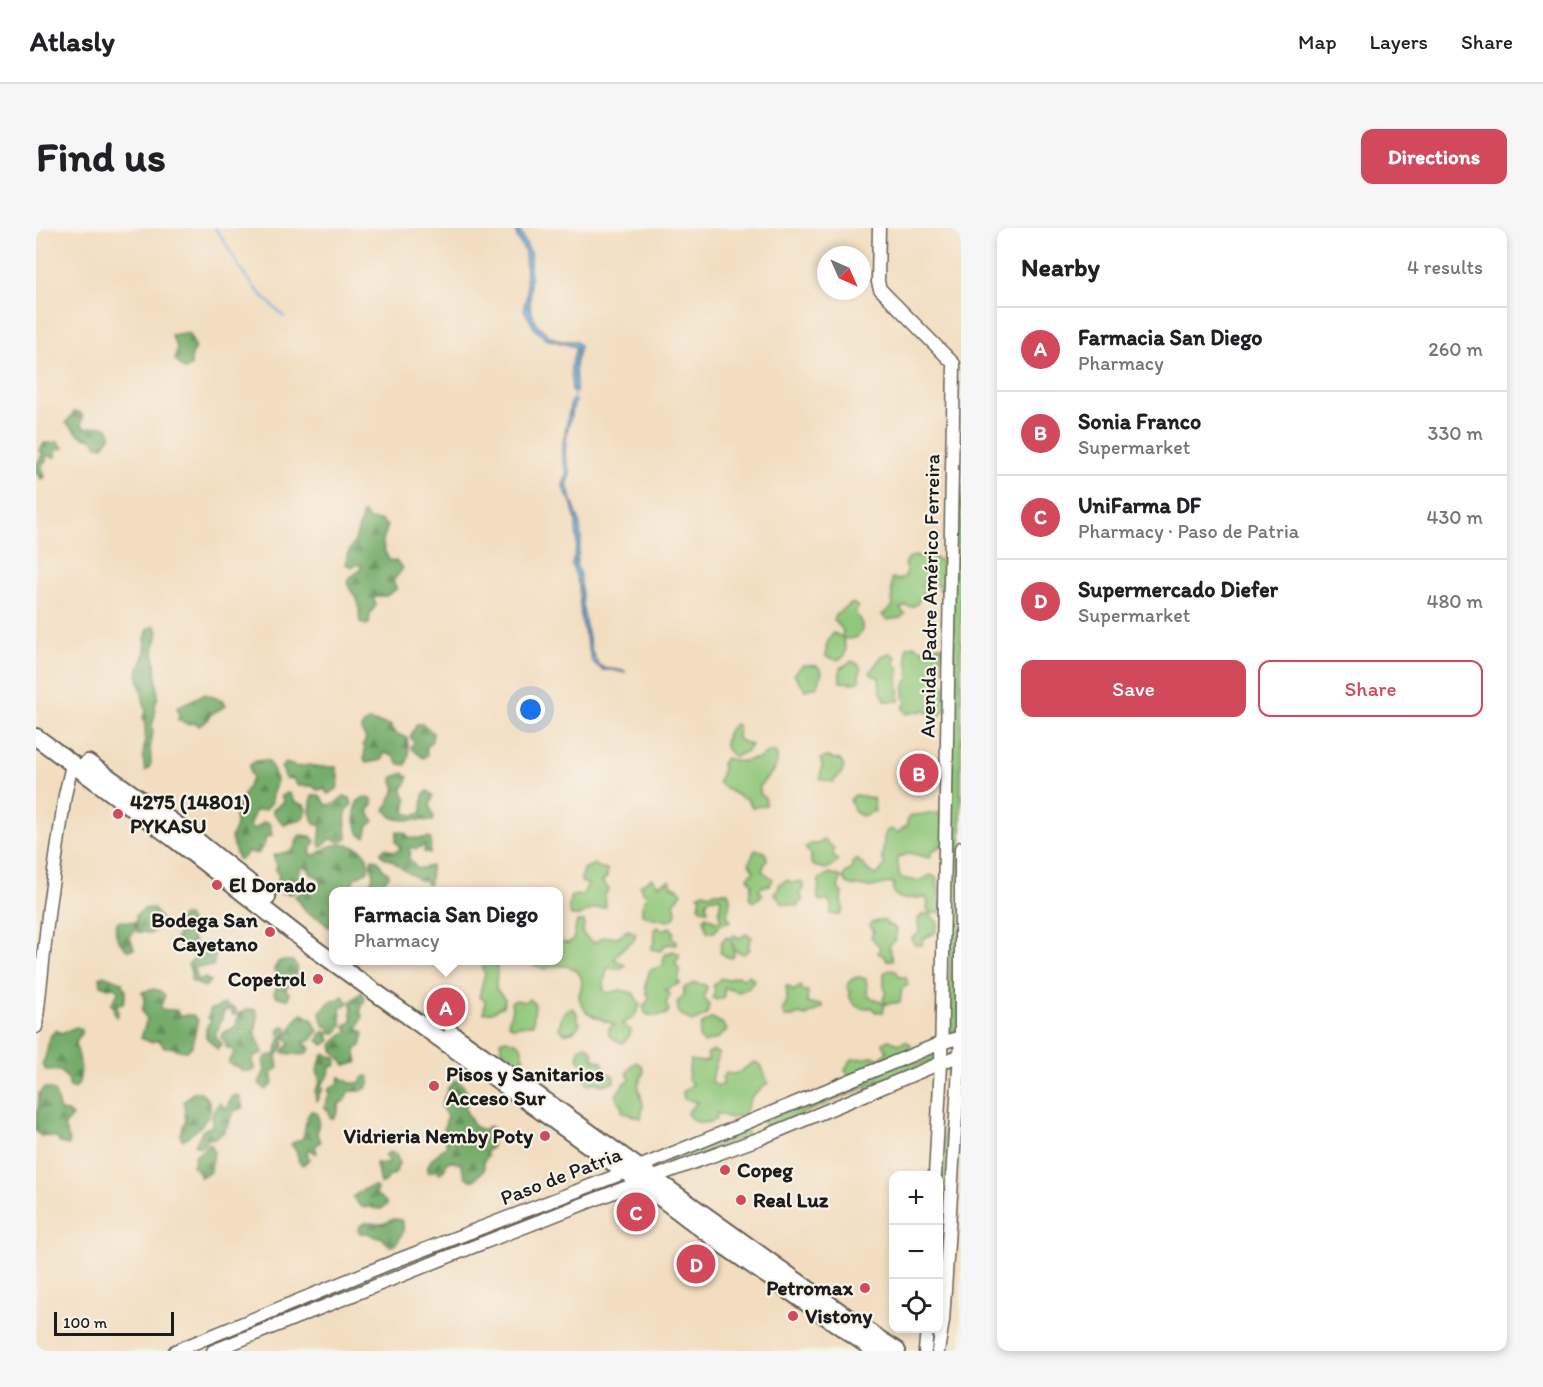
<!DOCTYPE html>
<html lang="en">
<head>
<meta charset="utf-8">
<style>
  :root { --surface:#fff; --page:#f6f6f6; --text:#202124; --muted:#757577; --line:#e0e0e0; --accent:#d1495b }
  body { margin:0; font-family:Itim,sans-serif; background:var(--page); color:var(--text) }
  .controls { position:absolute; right:18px; bottom:18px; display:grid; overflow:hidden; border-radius:12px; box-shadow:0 3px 9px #0003 }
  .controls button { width:54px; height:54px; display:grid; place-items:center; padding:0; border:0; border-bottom:2px solid var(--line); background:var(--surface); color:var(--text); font:30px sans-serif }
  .compass { position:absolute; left:781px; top:18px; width:54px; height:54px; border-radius:50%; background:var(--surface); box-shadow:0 3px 9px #0003; rotate:135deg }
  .scale { position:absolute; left:18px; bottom:15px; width:120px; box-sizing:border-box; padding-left:6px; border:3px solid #1c1c1c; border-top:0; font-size:16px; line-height:21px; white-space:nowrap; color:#1c1c1c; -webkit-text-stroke:4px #f7f3e8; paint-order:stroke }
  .you { position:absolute; left:495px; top:482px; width:21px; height:21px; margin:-15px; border:4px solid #fff; border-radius:50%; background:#1a73e8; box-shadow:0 0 0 9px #1a73e833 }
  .badge { display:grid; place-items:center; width:39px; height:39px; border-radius:50%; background:var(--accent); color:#fff; font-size:20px; font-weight:700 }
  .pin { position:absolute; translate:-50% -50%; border:3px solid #fff; box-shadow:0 2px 6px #0006 }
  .popup { position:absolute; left:293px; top:659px; width:234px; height:78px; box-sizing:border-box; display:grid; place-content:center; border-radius:12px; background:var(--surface); filter:drop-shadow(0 2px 4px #0005); font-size:20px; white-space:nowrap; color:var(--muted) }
  .popup b { font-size:22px; color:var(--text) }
  .popup::after { content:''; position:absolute; left:50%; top:100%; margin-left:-12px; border:12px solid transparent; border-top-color:var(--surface) }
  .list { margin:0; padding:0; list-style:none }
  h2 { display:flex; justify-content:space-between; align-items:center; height:78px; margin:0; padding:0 24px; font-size:26px }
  h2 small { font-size:20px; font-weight:400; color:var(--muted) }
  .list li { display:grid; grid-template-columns:39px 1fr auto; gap:18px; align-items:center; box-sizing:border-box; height:84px; padding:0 24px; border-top:2px solid var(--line) }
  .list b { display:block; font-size:22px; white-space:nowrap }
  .list p { margin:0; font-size:20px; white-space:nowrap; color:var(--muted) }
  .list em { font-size:20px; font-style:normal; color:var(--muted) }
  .actions { display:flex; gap:12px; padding:18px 24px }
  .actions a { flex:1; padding:14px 0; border:2px solid var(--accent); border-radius:12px; text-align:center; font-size:21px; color:var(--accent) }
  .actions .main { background:var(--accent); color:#fff }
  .icon { flex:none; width:33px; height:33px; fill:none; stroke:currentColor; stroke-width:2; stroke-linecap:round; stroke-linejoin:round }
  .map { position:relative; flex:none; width:925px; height:1123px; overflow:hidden; border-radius:12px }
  header { display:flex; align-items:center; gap:36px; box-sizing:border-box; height:84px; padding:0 30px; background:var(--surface); border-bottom:2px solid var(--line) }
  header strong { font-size:28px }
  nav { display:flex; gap:33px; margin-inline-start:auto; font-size:21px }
  .intro { display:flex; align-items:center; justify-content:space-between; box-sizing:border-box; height:144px; padding:0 36px }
  h1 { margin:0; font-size:42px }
  .button { padding:15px 27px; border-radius:12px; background:var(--accent); color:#fff; font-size:21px; font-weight:700 }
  main { display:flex; gap:36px; padding:0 36px }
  aside { flex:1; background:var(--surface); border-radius:12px; box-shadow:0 3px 9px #0003 }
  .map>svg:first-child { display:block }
  .green { fill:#91c77a; stroke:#56724b; stroke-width:1.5 }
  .forest { fill:url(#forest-firs); stroke:#486443; stroke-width:1.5 }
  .water { fill:url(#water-ripples); stroke:#456680; stroke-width:1.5 }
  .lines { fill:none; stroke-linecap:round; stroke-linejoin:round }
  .stream { stroke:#6eb1e3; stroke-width:2 }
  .minor-casing { stroke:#676055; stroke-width:15 }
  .highway-casing { stroke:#676055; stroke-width:20 }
  .minor { stroke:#fff; stroke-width:12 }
  .highway { stroke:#fff; stroke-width:16 }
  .poi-dot { fill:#d1495b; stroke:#f7f3e8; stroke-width:2 }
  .labels { text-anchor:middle; stroke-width:4.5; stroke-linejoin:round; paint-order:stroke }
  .street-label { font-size:21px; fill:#1c1c1c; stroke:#f7f3e8 }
  .poi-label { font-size:21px; font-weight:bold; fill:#1c1c1c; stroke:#f7f3e8; text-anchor:start }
</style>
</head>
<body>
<header>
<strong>Atlasly</strong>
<nav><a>Map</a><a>Layers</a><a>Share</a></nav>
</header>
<div class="intro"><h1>Find us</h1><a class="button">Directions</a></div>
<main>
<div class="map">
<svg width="925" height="1123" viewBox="0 0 925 1123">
  <defs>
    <pattern id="forest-firs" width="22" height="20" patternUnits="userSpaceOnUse" patternTransform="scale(1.5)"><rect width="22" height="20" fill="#74ac6a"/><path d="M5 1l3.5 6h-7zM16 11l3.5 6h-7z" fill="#5e8b56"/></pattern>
    <pattern id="water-ripples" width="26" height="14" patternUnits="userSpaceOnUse" patternTransform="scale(1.5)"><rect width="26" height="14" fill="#6eb1e3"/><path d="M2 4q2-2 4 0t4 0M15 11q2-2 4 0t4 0" fill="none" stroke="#5a8fb7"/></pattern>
  </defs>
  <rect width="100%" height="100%" fill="#f7f3e8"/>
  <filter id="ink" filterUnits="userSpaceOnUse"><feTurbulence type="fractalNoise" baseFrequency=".0167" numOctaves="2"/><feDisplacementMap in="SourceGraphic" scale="12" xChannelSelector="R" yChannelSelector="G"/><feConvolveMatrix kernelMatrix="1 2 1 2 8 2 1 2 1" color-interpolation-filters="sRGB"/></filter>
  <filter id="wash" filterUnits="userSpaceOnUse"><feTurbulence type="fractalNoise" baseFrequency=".008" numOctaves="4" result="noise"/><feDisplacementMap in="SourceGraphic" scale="24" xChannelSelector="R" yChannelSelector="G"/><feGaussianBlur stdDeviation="1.35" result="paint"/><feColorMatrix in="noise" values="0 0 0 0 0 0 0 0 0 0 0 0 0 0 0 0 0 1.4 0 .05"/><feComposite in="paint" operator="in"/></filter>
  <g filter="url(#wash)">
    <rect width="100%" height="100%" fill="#f2ddc0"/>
    <path class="green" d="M925 257V804L917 805 913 801 918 261 921 258Z
      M879 328H893L904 333 910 331 911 360 905 363 897 352 890 353 885 358 888 364 881 376 876 379 869 378 864 381 869 386 864 390 851 392 846 387 857 378C856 370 855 358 856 350L863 352 869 349 871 343 869 336 873 330Z
      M817 375 822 379 819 385C832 399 826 414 807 410L810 422 808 428 802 432 790 429C790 419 790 413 797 405L806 409 807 402 798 392 800 386Z
      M877 417 890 423C896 416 900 416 908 420L904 432 906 445 901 448 903 455 909 458 911 479 901 491 894 488 890 482 871 486 867 481 870 474C867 468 868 460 870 454 871 453 873 452 873 450 875 441 868 429 871 419Z
      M854 425 860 429 858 435 863 440C861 451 864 461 863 473H850L844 462 843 449 837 448 834 444 846 428Z
      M816 433 822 436 825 441 823 447 824 453 818 455 804 454V440Z
      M767 437 781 438 786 443 782 458 769 462 758 446Z
      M699 496 702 498 701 511 715 517 711 523 698 529 689 519C690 509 690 502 699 496Z
      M733 524H739C747 537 732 547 724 558V565L729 570 730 577 717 580 711 571C703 569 687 560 682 554L687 541 686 535 690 530C696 532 702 535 708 533 714 532 715 530 722 531Z
      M791 529 804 532 808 538 806 544 797 554 784 551 786 537 784 531Z
      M819 567 837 570 839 583 826 588 819 584 814 572Z
      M904 585 907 590 908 616 896 623 894 630 874 625 861 630 864 650 883 653 895 647 901 650 903 663 902 671 907 675 904 685H896L891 681 892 675 890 669 867 671 860 668 857 662 858 655C850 654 842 659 833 659 826 659 818 657 812 656L807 650 810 644 815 642 816 635 821 631 835 645 841 647 849 637 846 630 849 604 855 601 861 605 871 597 872 590 877 587Z
      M788 612 798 620 797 626 802 632 798 637 790 641 778 638 775 634V627L769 620 775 616H782Z
      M719 622 729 624 731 631 726 643 737 651 734 657 725 659 723 662 727 667 717 674 713 669 716 656 712 649 718 643 713 635Z
      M559 636 565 641 571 642V649L566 654 573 661 569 667 570 679 557 681 543 688H535L533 682 534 669 540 667 546 668 552 656 545 654 547 641Z
      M794 645 805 649 802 660 806 665 805 672 807 681 804 687 794 686 796 679 792 673H784L782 671 783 651Z
      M616 650 622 657 634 652 636 658 642 660 646 665 638 675 640 682 639 689 633 693 613 689 606 686V678L611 667 606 663 604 657Z
      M751 652 757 655 764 653 767 655V661L763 666 767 671 761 678 745 675V672L738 665 743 660V656Z
      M668 664 674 666 680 664H692C696 672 693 678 691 687L695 693 685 696 678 704H671L668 691 670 688 679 693 685 692 683 685 685 671 683 669 673 671 670 676 672 682 665 681 663 679 665 669 662 667Z
      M893 685 902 695 899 705 887 711 886 717H879L875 711 883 705 882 691 886 687Z
      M845 692 851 694V697L857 698 861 703 859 710 860 711 853 718 857 732 851 733 848 728 842 725 844 719 835 709 838 703 834 698 836 695Z
      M541 693H548L547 706 557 715 568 709H581L592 702 600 705 598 712 586 721 578 731 589 737 584 741 571 740 567 761 571 765 585 762 597 765 604 777 598 789 586 796 595 802 593 808 587 815 581 813 573 807V800L579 797C571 793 553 788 549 782 547 779 544 773 543 769 543 765 546 760 546 755 545 743 538 739 528 738 520 737 516 737 509 741L496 736 493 733 522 732 523 714 532 715 537 712Z
      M621 699 627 702 634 699 638 704 636 710 641 714 640 717 631 716 624 723 615 721 619 712 618 702Z
      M710 706 716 709 712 718 714 721 708 726 698 722 696 714 698 728 696 730 689 728 684 724 686 713 691 709 695 711 698 707 704 710Z
      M637 723 643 726V730L639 735 644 743 642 753 644 755 629 762 634 766 630 776 633 782 630 787 616 788 610 786 607 779 613 771C608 758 609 756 614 742L627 738 628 727Z
      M449 735H457L461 739 460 761 469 771 467 778 456 784 448 785 449 772 443 769 449 746 446 740Z
      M854 742 860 743 864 749H870L872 757 866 760 864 774 851 776 847 771 850 765 848 758V745Z
      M713 747 718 752 713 760 703 764 689 760 687 770 680 772 677 770 679 761 677 758 685 750 691 752 701 748 707 751Z
      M823 749 830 751 832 768 849 776 847 784H840L835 779C823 784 817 777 813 768L815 765 811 759C812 753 817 750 823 749Z
      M658 755 669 757 671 759 668 769 673 777 671 787 656 794 643 785 641 775 648 767V760Z
      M750 758H753L757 763 765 758 767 763H772L771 774 773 776H785L787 779 770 788 763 786 756 789H749L746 783C753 774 751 768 750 758Z
      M494 771 499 776 497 796 477 799 472 795 476 781 475 774 481 772 488 774Z
      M536 780 541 785V791L544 795C540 803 536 805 528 805L523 800C526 790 524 783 536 780Z
      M676 790 687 796 691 802 681 811 668 815 663 810 665 797Z
      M470 811 483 815 486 821V828L488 829 484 834 477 836 467 826 464 813Z
      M853 812 863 816 870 813 875 817 873 823 814 848 809 843 810 840 816 831 831 830 837 828 843 831 851 824 847 815Z
      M549 817 554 820 558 825 556 827 559 832 565 833 571 845 577 847 578 854 565 857 559 854 552 857 545 846 548 840 542 829 543 822Z
      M899 820 902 829 899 831 729 901 727 892Z
      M677 823 683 826 678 842 676 854 682 858 688 856 686 850 690 845C703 849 708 839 719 834L725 837 732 855 716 868 708 887 694 890 681 885 680 891C670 897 656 896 651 885L661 874 648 871 647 864 657 856 652 852 654 832 667 834 673 832 671 826Z
      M919 829 903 1090V974L913 836Z
      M600 834 606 838 608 844 602 857 607 877 605 890 586 884V877L582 873 580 867 588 855 594 852 591 845 595 838Z
      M709 898 712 908 636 938 631 930Z
      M426 1011 429 1020 274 1081 277 1071Z"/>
    <path class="forest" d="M147 105 153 106 159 118 155 131V138L149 142 139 132 141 119 135 107Z
      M38 184H44L47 189 45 196 49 200 67 198 73 201 75 207 67 218H61L58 212 45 208 30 195Z
      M21 213 28 220 21 221 19 229 10 228V234L5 236 9 249 5 251 0 245V238L7 225 3 223 8 215H19Z
      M327 285 330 287 333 292 346 293 351 298C351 305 348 306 347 313 346 319 350 326 353 332L360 333 367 340 357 353 361 361 350 368H339L338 371 340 377 334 386 333 396 330 397 324 395C323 388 324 380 322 374 320 363 312 367 312 351L323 343 326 338 322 336 316 339 310 336 311 327 319 313Z
      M118 397 122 403 118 423 122 469 119 478V488L116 497 117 504 114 518 115 535 112 541 109 543C103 524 114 507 107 490L110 483 101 446 109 426V411L112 401Z
      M168 466 186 472 190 478 175 486 172 492 163 498 160 495 151 496 142 492 143 486 141 479Z
      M332 493 354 497 359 505 371 510 373 527 370 537 363 536 357 528 348 525 346 532 330 535 328 530 329 520 327 517 330 511 325 502 327 497Z
      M381 496H387L397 505 396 513 390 519 391 527 387 530 375 520 378 514 374 509Z
      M229 532 232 533C237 541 242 549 239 559 237 566 234 566 236 574L229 582 219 583 213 598 218 602 228 594 234 596 236 608 229 609V615L222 626 212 624 205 631H202L195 610 200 598 199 585 201 583 200 576 205 571 217 549 214 544V537L220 533Z
      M249 535 261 539 274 537 280 539H300L303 552 301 561 292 566 288 561 281 562 276 558H262L256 550 249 551 247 542 245 540Z
      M368 545 372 548V552L366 561 371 572 369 585 377 587 384 586 386 582 387 567 392 563 397 568 394 578 398 590 397 593C387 591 364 594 356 589 354 587 352 584 349 582L360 560 356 552 357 549Z
      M251 565 254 566 258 574 268 577 271 583 266 592H260L248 597 237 584V581L248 574 245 568Z
      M276 567H283L291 577 298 576 308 568 314 570 316 576C305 586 311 597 311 610L305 614 295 611 285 619 283 616 285 598 278 596 274 584Z
      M328 569 336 571 337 576 332 583 338 593 331 599 330 609 324 607 318 590 321 574Z
      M361 603 369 605 374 610C381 610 385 611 393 609L395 611 394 625 388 624 389 617 380 621 375 619 373 621 375 625 372 629 381 641 395 638 394 656 391 657 389 652H383C374 645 369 644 359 635 356 631 350 631 346 628L345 624 349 620 358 624 365 621 360 614Z
      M264 607 275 608 279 613 274 624 276 627C284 628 285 622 292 619 303 614 326 616 331 629 332 633 332 639 332 643L318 650 315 662 298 664 297 700 291 698 285 691 272 686 259 668 268 663 273 658H282L285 656 284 650 275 646 272 640 265 639 262 651 257 654 258 664 256 666 247 665 240 658 243 647 239 642 241 637 237 628C243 624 252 626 257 621 262 616 259 612 264 607Z
      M336 631 342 632 346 640 353 646V649L348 653 349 660 352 663H331V656L336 653 337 643 334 637Z
      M117 680 125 691 122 699 115 706 108 704H101L100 687 108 681Z
      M148 688H151L158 700 155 710 159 714 156 721 148 724 139 712 146 699 143 694 145 689Z
      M82 693 99 694V701L94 709 98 721 91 722C82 714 76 704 82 693Z
      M169 715 186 719 187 722 180 726 177 738 161 739 159 741 160 751 164 752 169 750 174 753 169 759 155 753V744L152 736 161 729 160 723Z
      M243 733H256L261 738C261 750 256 753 249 761L253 765 252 771 242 769 238 765 243 753 238 741Z
      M67 747 86 754 90 763 88 775 85 777 81 775 82 786 80 789 78 786V780L75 776 83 763 78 759 72 760 65 757 64 749Z
      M118 761 124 763 129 767 124 780 127 782H140L144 787H157L162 792 156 818 151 823C140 824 137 817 128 819L123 812 114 814 105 810 111 791 106 783 109 770 106 764Z
      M326 764 329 770 324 784 327 789 322 800 328 805 325 818 319 821 322 833 321 835 309 837 297 822 296 817 305 807 312 804 309 799 317 792 315 786 316 781 314 774Z
      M307 768 312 774 310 777 304 780 306 798 300 805H294L292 807 294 813 287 817 282 812 285 806 289 803 291 807 294 804 292 799 287 797 284 784 295 773 301 772Z
      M188 776 200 781V785L197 787 195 782H190L187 785 186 791 179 808 186 816 181 821 170 809V800L175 792 172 790 174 782Z
      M213 781 220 782C225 793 218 797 220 806 221 813 226 819 227 825L218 828 216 834 219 840 216 843H206L202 838 199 839 193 835V832L197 827V821L191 820 189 814 185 809 188 804 200 799 202 786Z
      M267 786 277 792 282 804 274 813 267 814 274 820 273 823 267 827 248 825 247 823 254 816 249 809C258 801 256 792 267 786Z
      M246 798H249L252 800 247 813 248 817 240 830 243 840 235 845 237 855 230 862 223 855 229 842 227 833 231 828 239 827 245 809 242 803Z
      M40 799 46 801C46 807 41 812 39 817 44 827 48 853 39 861L33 859V852L24 843 10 842 6 837C7 834 9 831 10 827 13 817 10 810 20 802L25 805Z
      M289 826 300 830 301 834 299 838 294 839 293 847 285 857 287 861 283 866V871L280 873 279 863 284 855 281 842 286 828Z
      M332 848 334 852C332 864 323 864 313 863L308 873 304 875 301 886 297 891 294 890 293 883 288 879 293 868V860L302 856 304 849 314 855H323L328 849Z
      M419 852C426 854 432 863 432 872 431 875 429 878 429 881L439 899 448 902 453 898 459 903 455 909 456 919 450 924 452 928 448 932V942L438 952H434L429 948 425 936 415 933 411 934 409 941 404 945 399 942 392 945 391 941 395 932 411 917 407 905 411 889 405 878 412 860Z
      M8 860C22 860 20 872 24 883L31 884 36 888 28 899 33 911V917L24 915 20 909 5 908 0 903C0 890 3 878 3 865Z
      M158 864H164C189 879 163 902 147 912L144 907 151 889H149L148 873Z
      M203 867 207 880 198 883C191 897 189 911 172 911L165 919 159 917 167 902 176 898C175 887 176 881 184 875L188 880 191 879 196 868Z
      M275 883 280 884 283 892 281 905 285 913 279 918 281 925H278L274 920 271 924 273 931 267 937 263 934 261 924 255 916 267 910 271 889Z
      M172 915 176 917 178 925 174 944 164 949V943H160V940L156 938 159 934 158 928 166 923Z
      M353 924 360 926 363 935 359 946 353 948 349 955 344 956 340 935 353 936V932L348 928Z
      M338 958 341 960 340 966 350 974 351 977 345 981 336 980V977L329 980 324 978 317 969 326 962Z
      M358 991 365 992C371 1001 364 1012 357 1018H354L345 1009H339L332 1005H324L322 1003C325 991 334 995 343 996 348 997 353 993 358 991Z"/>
    <path class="water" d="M479 0H482L494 24V80L500 95 513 108 525 113H539L544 118 539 137 540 164H536L535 139 540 119 510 111 499 101 490 85 488 80 491 67 489 23 481 10Z
      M535 173H539L531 203 529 227 534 244 531 258 543 292 545 311 540 337 544 346 548 389 556 424 563 437 568 440 589 443V445L576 442H566L556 433 545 391 543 358 536 336 541 318 540 294 535 273 529 265 527 258 531 246 526 229V221Z"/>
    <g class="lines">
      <path class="stream" d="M179 0C190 13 195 26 204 40 215 59 233 73 248 89
        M537 176 538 164"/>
    </g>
  </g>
  <g filter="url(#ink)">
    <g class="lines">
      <defs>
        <path id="minor" d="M843 0 842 54 844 61 918 136 905 836 899 948
          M0 799 13 678 29 567 36 537
          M139 1123 359 1033 603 939 905 815 925 809
          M177 1123 434 1020 604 954 725 910 924 827
          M889 1123 891 1100
          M902 1123 907 1093 925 809V620"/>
        <path id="highway" d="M0 509 137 610 279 721 604 954 690 1019 840 1123
          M52 535 145 600 231 669
          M416 806 822 1097 861 1123"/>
      </defs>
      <use href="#minor" class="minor-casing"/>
      <use href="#highway" class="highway-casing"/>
      <use href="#minor" class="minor"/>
      <use href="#highway" class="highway"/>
    </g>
  </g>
  <g class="poi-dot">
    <circle cx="82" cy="586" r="6"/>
    <circle cx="181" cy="657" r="6"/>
    <circle cx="234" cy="704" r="6"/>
    <circle cx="282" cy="751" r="6"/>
    <circle cx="398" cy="858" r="6"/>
    <circle cx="509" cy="908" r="6"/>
    <circle cx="689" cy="942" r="6"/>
    <circle cx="705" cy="972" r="6"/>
    <circle cx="829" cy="1060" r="6"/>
    <circle cx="757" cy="1088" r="6"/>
  </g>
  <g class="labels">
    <g class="street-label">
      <text transform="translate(894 368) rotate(-89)" y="7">Avenida Padre Américo Ferreira</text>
      <text transform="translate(525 948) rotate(-21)" y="7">Paso de Patria</text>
    </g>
    <g class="poi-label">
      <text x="94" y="581">4275 (14801)<tspan x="94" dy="24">PYKASU</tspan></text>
      <text x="193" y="664">El Dorado</text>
      <text x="222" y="699" text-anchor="end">Bodega San<tspan x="222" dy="24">Cayetano</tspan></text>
      <text x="270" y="758" text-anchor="end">Copetrol</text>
      <text x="410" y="853">Pisos y Sanitarios<tspan x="410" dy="24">Acceso Sur</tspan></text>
      <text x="497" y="915" text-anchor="end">Vidrieria Nemby Poty</text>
      <text x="701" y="949">Copeg</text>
      <text x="717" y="979">Real Luz</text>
      <text x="817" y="1067" text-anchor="end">Petromax</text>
      <text x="769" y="1095">Vistony</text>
    </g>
  </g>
</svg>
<div class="controls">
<button>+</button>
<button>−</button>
<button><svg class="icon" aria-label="locate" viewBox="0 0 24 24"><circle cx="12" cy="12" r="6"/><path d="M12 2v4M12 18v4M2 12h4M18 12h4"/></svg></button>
</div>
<svg class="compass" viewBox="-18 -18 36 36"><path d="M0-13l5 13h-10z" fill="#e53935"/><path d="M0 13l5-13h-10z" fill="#757577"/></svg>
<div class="scale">100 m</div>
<div class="you"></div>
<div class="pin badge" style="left:410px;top:779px">A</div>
<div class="popup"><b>Farmacia San Diego</b>Pharmacy</div>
<div class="pin badge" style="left:883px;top:545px">B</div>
<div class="pin badge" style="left:600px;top:984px">C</div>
<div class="pin badge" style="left:660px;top:1036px">D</div>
</div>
<aside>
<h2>Nearby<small>4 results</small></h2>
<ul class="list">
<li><span class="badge">A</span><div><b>Farmacia San Diego</b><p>Pharmacy</p></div><em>260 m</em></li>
<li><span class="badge">B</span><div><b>Sonia Franco</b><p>Supermarket</p></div><em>330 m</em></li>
<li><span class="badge">C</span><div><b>UniFarma DF</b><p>Pharmacy · Paso de Patria</p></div><em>430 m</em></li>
<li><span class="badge">D</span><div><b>Supermercado Diefer</b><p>Supermarket</p></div><em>480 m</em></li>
</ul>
<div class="actions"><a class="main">Save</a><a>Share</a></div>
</aside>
</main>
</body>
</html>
